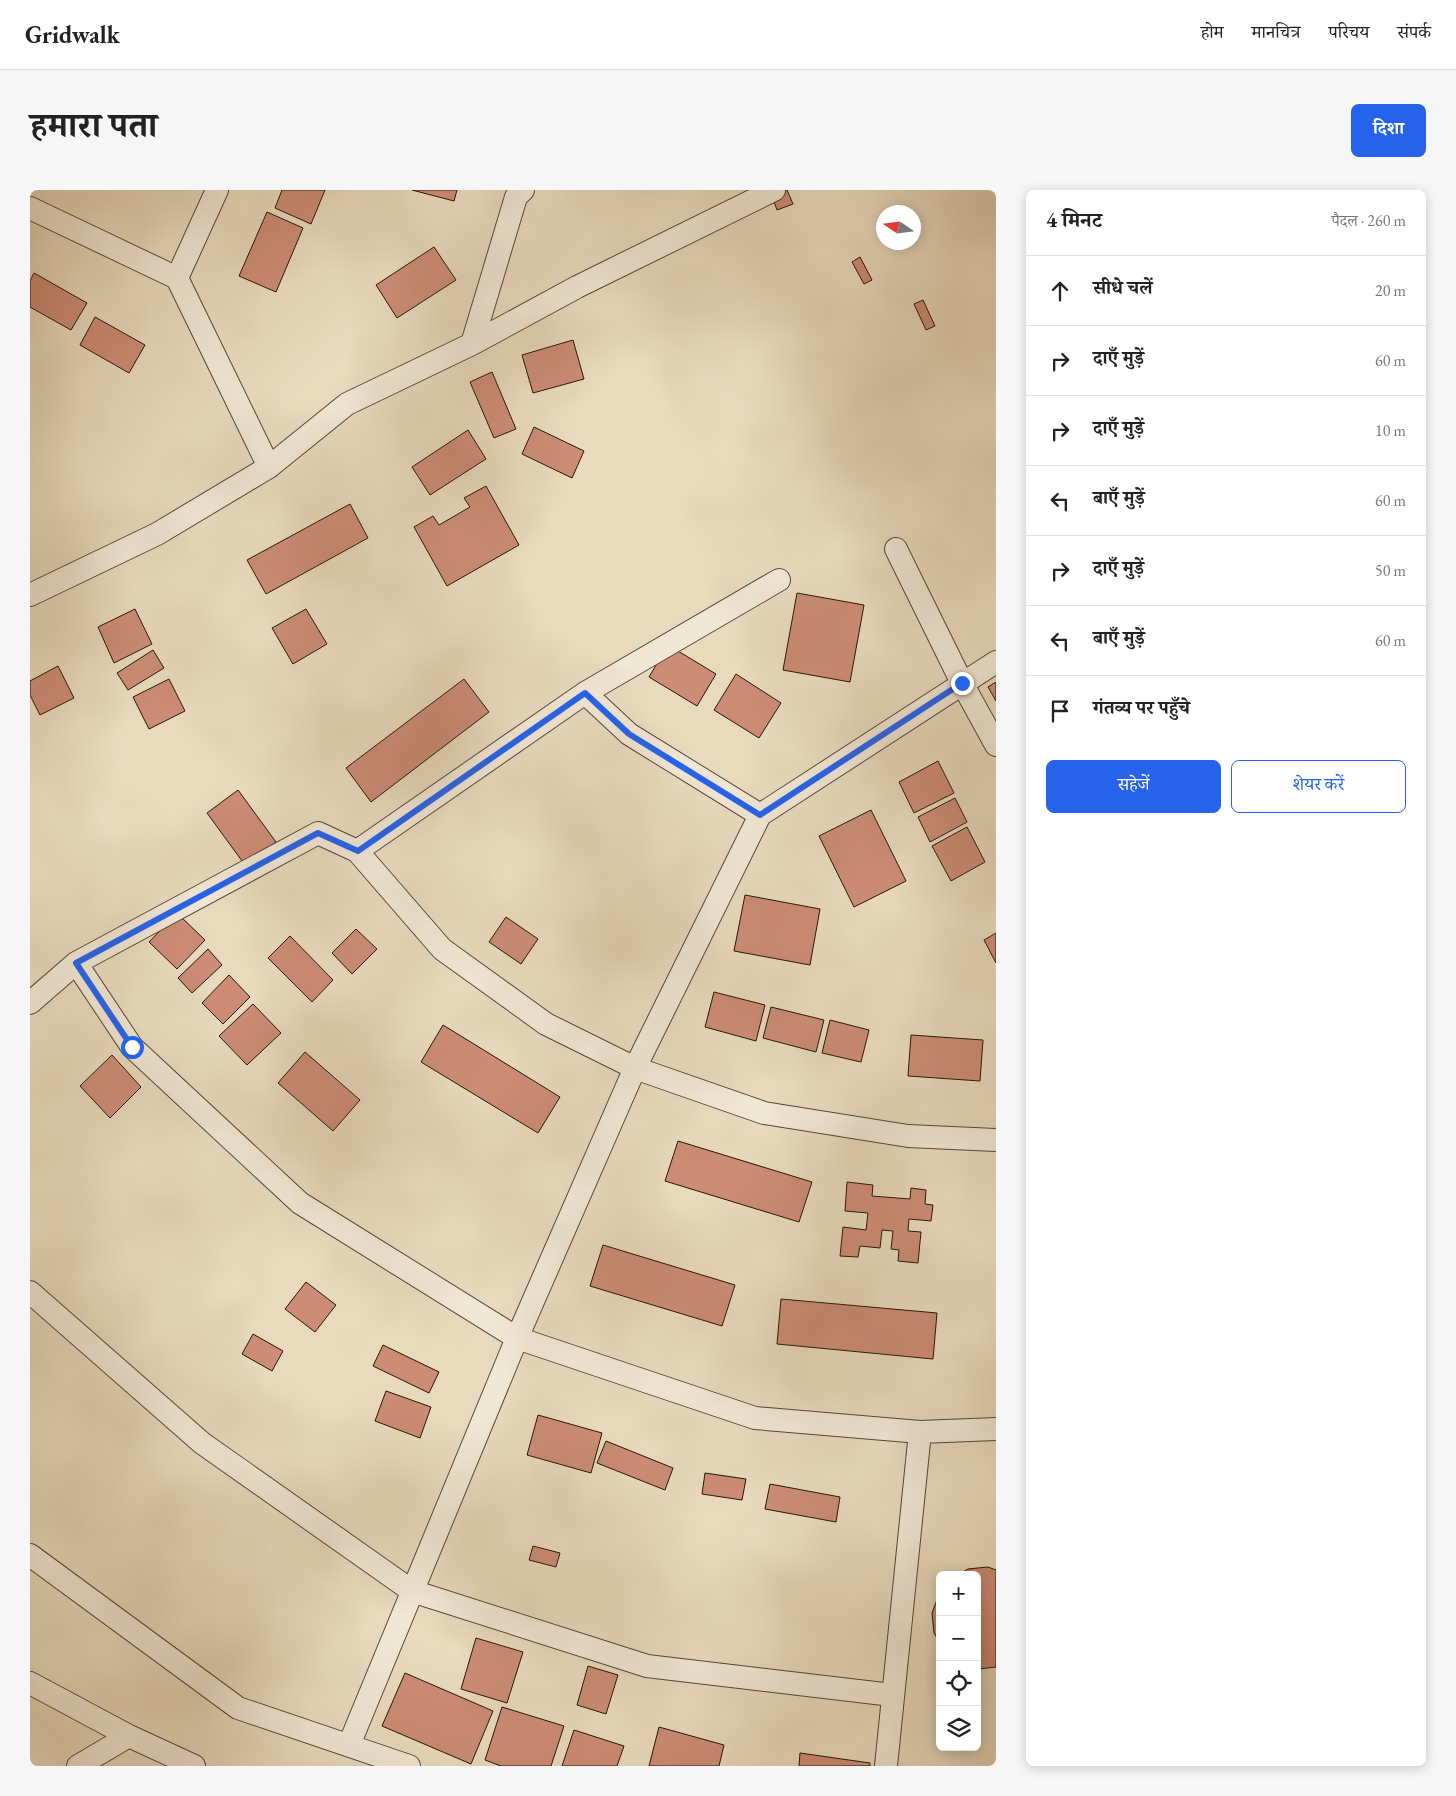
<!DOCTYPE html>
<html lang="hi">
<head>
<meta charset="utf-8">
<style>
  :root { --surface:#fff; --page:#f6f6f6; --text:#222; --muted:#767676; --line:#e0e0e0; --accent:#2563eb }
  body { margin:0; font-family:"EB Garamond","Noto Serif Devanagari",serif; background:var(--page); color:var(--text) }
  .controls { position:absolute; right:15px; bottom:15px; display:grid; overflow:hidden; border-radius:8px; box-shadow:0 2px 12px #0003 }
  .controls button { width:45px; height:45px; display:grid; place-items:center; padding:0; border:0; border-bottom:1px solid var(--line); background:var(--surface); color:var(--text); font:25px sans-serif }
  .compass { position:absolute; left:846px; top:15px; width:45px; height:45px; border-radius:50%; background:var(--surface); box-shadow:0 2px 12px #0003; rotate:283deg }
  .stop { position:absolute; width:15px; height:15px; margin:-11px; border:4px solid #2563eb; border-radius:50%; background:#fff }
  .stop.end { background:#2563eb; border-color:#fff; box-shadow:0 1px 5px #0008 }
  .list { margin:0; padding:0; list-style:none }
  h2 { display:flex; justify-content:space-between; align-items:center; height:65px; margin:0; padding:0 20px; font-size:21px }
  h2 small { font-size:16px; font-weight:400; color:var(--muted) }
  .list li { display:grid; grid-template-columns:32px 1fr auto; gap:15px; align-items:center; box-sizing:border-box; height:70px; padding:0 20px; border-top:1px solid var(--line) }
  .list b { display:block; font-size:19px; white-space:nowrap }
  .list em { font-size:16px; font-style:normal; color:var(--muted) }
  .actions { display:flex; gap:10px; padding:15px 20px }
  .actions a { flex:1; padding:11px 0; border:1px solid var(--accent); border-radius:8px; text-align:center; font-size:18px; color:var(--accent) }
  .actions .main { background:var(--accent); color:#fff }
  .icon { flex:none; width:28px; height:28px; fill:none; stroke:currentColor; stroke-width:2; stroke-linecap:round; stroke-linejoin:round }
  .map { position:relative; flex:none; width:966px; height:1576px; overflow:hidden; border-radius:8px }
  header { display:flex; align-items:center; gap:30px; box-sizing:border-box; height:70px; padding:0 25px; background:var(--surface); border-bottom:1px solid var(--line) }
  header strong { font-size:24px }
  nav { display:flex; gap:28px; margin-inline-start:auto; font-size:18px }
  .intro { display:flex; align-items:center; justify-content:space-between; box-sizing:border-box; height:120px; padding:0 30px }
  h1 { margin:0; font-size:35px }
  .button { padding:12px 22px; border-radius:8px; background:var(--accent); color:#fff; font-size:18px; font-weight:700 }
  main { display:flex; gap:30px; padding:0 30px }
  aside { flex:1; background:var(--surface); border-radius:8px; box-shadow:0 2px 12px #0003 }
  .map>svg:first-child { display:block }
  .building { fill:#cc8c76; stroke:#241708 }
  .lines { fill:none; stroke-linecap:round; stroke-linejoin:round }
  .minor-casing { stroke:#554836; stroke-width:24 }
  .minor { stroke:#f1e7d5; stroke-width:22 }
  .route { stroke:#2563eb; stroke-width:6 }
</style>
</head>
<body>
<header>
<strong>Gridwalk</strong>
<nav><a>होम</a><a>मानचित्र</a><a>परिचय</a><a>संपर्क</a></nav>
</header>
<div class="intro"><h1>हमारा पता</h1><a class="button">दिशा</a></div>
<main>
<div class="map">
<svg width="966" height="1576" viewBox="0 0 966 1576">
  <rect width="100%" height="100%" fill="#e9dabe"/>
  <filter id="stains"><feTurbulence type="fractalNoise" baseFrequency=".004" numOctaves="4"/><feColorMatrix values="0 0 0 0 .2 0 0 0 0 .09 0 0 0 0 .02 0 0 0 .5 -.17"/></filter>
  <radialGradient id="worn" r=".72"><stop offset=".6" stop-color="#630" stop-opacity="0"/><stop offset="1" stop-color="#630" stop-opacity=".3"/></radialGradient>
  <path class="building" d="M252 0H295L281 34 245 18Z
    M382 0H427L424 11Z
    M757 0 763 14 747 20 742 6Z
    M237 22 273 38 246 102 209 86Z
    M404 57 426 90 367 128 346 95Z
    M830 67 842 90 834 94 822 72Z
    M4 83 57 113 41 140 0 117V91Z
    M893 110 905 136 896 140 884 114Z
    M65 127 115 155 99 183 50 155Z
    M543 150 554 189 503 203 492 165Z
    M462 182 486 239 464 248 440 192Z
    M504 237 554 261 542 288 492 264Z
    M438 240 456 269 400 305 382 277Z
    M456 296 489 355 417 396 384 337 403 326 409 335 440 317 434 308Z
    M320 314 338 348 236 404 217 370Z
    M767 403 834 415 820 492 753 480Z
    M105 419 122 454 84 473 68 437Z
    M276 419 297 454 263 474 242 438Z
    M638 455 686 484 667 516 619 487Z
    M123 460 134 478 98 500 87 483Z
    M28 476 44 508 10 525 0 505V491Z
    M706 484 751 513 729 548 684 520Z
    M139 489 155 521 119 539 103 507Z
    M434 489 459 522 341 612 316 578Z
    M966 492V511L958 497Z
    M908 571 924 603 884 623 869 592Z
    M208 600 246 652 215 675 177 623Z
    M925 608 937 632 900 652 888 627Z
    M841 620 876 691 824 717 789 646Z
    M937 637 955 672 921 691 902 656Z
    M715 705 790 719 780 775 704 761Z
    M147 723 175 750 147 779 119 752Z
    M476 727 508 749 491 774 459 752Z
    M326 739 347 759 322 784 302 763Z
    M966 743V773L954 750Z
    M260 746 303 790 282 812 238 768Z
    M178 759 192 775 162 803 148 788Z
    M199 785 220 807 193 834 172 813Z
    M684 802 735 815 726 851 675 837Z
    M223 814 251 843 217 875 189 846Z
    M741 817 794 830 786 862 733 848Z
    M800 830 839 840 831 872 792 863Z
    M413 835 530 907 508 943 391 872Z
    M881 845 953 850 950 891 878 886Z
    M275 862 330 910 303 941 248 893Z
    M82 865 111 897 80 928 50 896Z
    M648 951 782 992 769 1032 635 991Z
    M817 992 843 995 842 1006 880 1009 881 998 896 1000 895 1014 903 1015 901 1031 879 1029 878 1041 891 1042 888 1073 868 1071 869 1060 861 1059 863 1041 852 1040 850 1058 830 1056 828 1067 810 1066 813 1037 836 1040 838 1023 815 1021Z
    M573 1055 705 1095 692 1136 560 1096Z
    M276 1092 306 1115 285 1142 255 1119Z
    M751 1109 907 1123 903 1169 747 1154Z
    M223 1144 253 1161 242 1181 212 1164Z
    M353 1155 409 1182 399 1203 343 1176Z
    M356 1201 401 1217 390 1248 345 1231Z
    M508 1225 572 1243 561 1283 497 1265Z
    M576 1251 643 1278 635 1300 567 1273Z
    M675 1283 716 1289 712 1310 672 1304Z
    M740 1294 810 1307 806 1332 735 1319Z
    M503 1356 530 1363 526 1377 499 1370Z
    M958 1377 966 1380V1477L948 1479 947 1385H928L938 1379Z
    M910 1402V1453L904 1443 902 1423Z
    M446 1448 493 1462 477 1513 431 1499Z
    M558 1476 588 1485 576 1524 547 1515Z
    M375 1483 463 1521 441 1574 352 1536Z
    M472 1517 534 1536 521 1576H471L455 1570Z
    M629 1537 694 1555 689 1576H619Z
    M544 1540 594 1556 587 1576H532Z
    M770 1563 840 1573V1576H769Z"/>
  <g class="lines">
    <defs>
      <path id="minor" d="M0 18 147 88 239 277
        M147 88 187 0
        M442 154 486 7 493 0
        M866 359 932 493 966 555
        M0 405 127 344 239 277 317 214 442 154 547 97 744 0
        M555 503 599 544 730 625
        M327 661 555 503 749 390
        M46 773 102 857 270 1013 487 1148 725 1228 890 1242 966 1239
        M0 813 46 773 288 643 327 661 412 759 516 834 605 878 734 923 878 946 966 950
        M0 1102 172 1253 382 1401 617 1476 862 1505
        M0 1365 208 1518 379 1576
        M0 1493 99 1546 164 1576
        M319 1555 487 1148 605 878 730 625 966 472
        M48 1576 99 1546
        M856 1576 890 1242"/>
    </defs>
    <use href="#minor" class="minor-casing"/>
    <use href="#minor" class="minor"/>
  </g>
  <g class="lines">
    <path class="route" d="M102 857 46 773 288 643 328 661 555 503 599 544 730 625 932 493"/>
  </g>
  <rect width="100%" height="100%" filter="url(#stains)"/>
  <rect width="100%" height="100%" fill="url(#worn)"/>
</svg>
<div class="controls">
<button>+</button>
<button>−</button>
<button><svg class="icon" aria-label="locate" viewBox="0 0 24 24"><circle cx="12" cy="12" r="6"/><path d="M12 2v4M12 18v4M2 12h4M18 12h4"/></svg></button>
<button><svg class="icon" aria-label="layers" viewBox="0 0 24 24"><path d="M12 4l9 5-9 5-9-5zM3 14l9 5 9-5"/></svg></button>
</div>
<svg class="compass" viewBox="-18 -18 36 36"><path d="M0-13l5 13h-10z" fill="#e53935"/><path d="M0 13l5-13h-10z" fill="#767676"/></svg>
<div class="stop" style="left:102px;top:857px"></div>
<div class="stop end" style="left:932px;top:493px"></div>
</div>
<aside>
<h2>4 मिनट<small>पैदल · 260 m</small></h2>
<ul class="list">
<li><svg class="icon" aria-label="ahead" viewBox="0 0 24 24"><path d="M12 20V5M6 11l6-6 6 6"/></svg><div><b>सीधे चलें</b></div><em>20 m</em></li>
<li><svg class="icon" aria-label="right" viewBox="0 0 24 24"><path d="M7 20v-9h11M14 6l5 5-5 5"/></svg><div><b>दाएँ मुड़ें</b></div><em>60 m</em></li>
<li><svg class="icon" aria-label="right" viewBox="0 0 24 24"><path d="M7 20v-9h11M14 6l5 5-5 5"/></svg><div><b>दाएँ मुड़ें</b></div><em>10 m</em></li>
<li><svg class="icon" aria-label="left" viewBox="0 0 24 24"><path d="M17 20v-9H6M10 6l-5 5 5 5"/></svg><div><b>बाएँ मुड़ें</b></div><em>60 m</em></li>
<li><svg class="icon" aria-label="right" viewBox="0 0 24 24"><path d="M7 20v-9h11M14 6l5 5-5 5"/></svg><div><b>दाएँ मुड़ें</b></div><em>50 m</em></li>
<li><svg class="icon" aria-label="left" viewBox="0 0 24 24"><path d="M17 20v-9H6M10 6l-5 5 5 5"/></svg><div><b>बाएँ मुड़ें</b></div><em>60 m</em></li>
<li><svg class="icon" aria-label="arrive" viewBox="0 0 24 24"><path d="M6 21V4h12l-3 4 3 4H6"/></svg><div><b>गंतव्य पर पहुँचे</b></div></li>
</ul>
<div class="actions"><a class="main">सहेजें</a><a>शेयर करें</a></div>
</aside>
</main>
</body>
</html>
